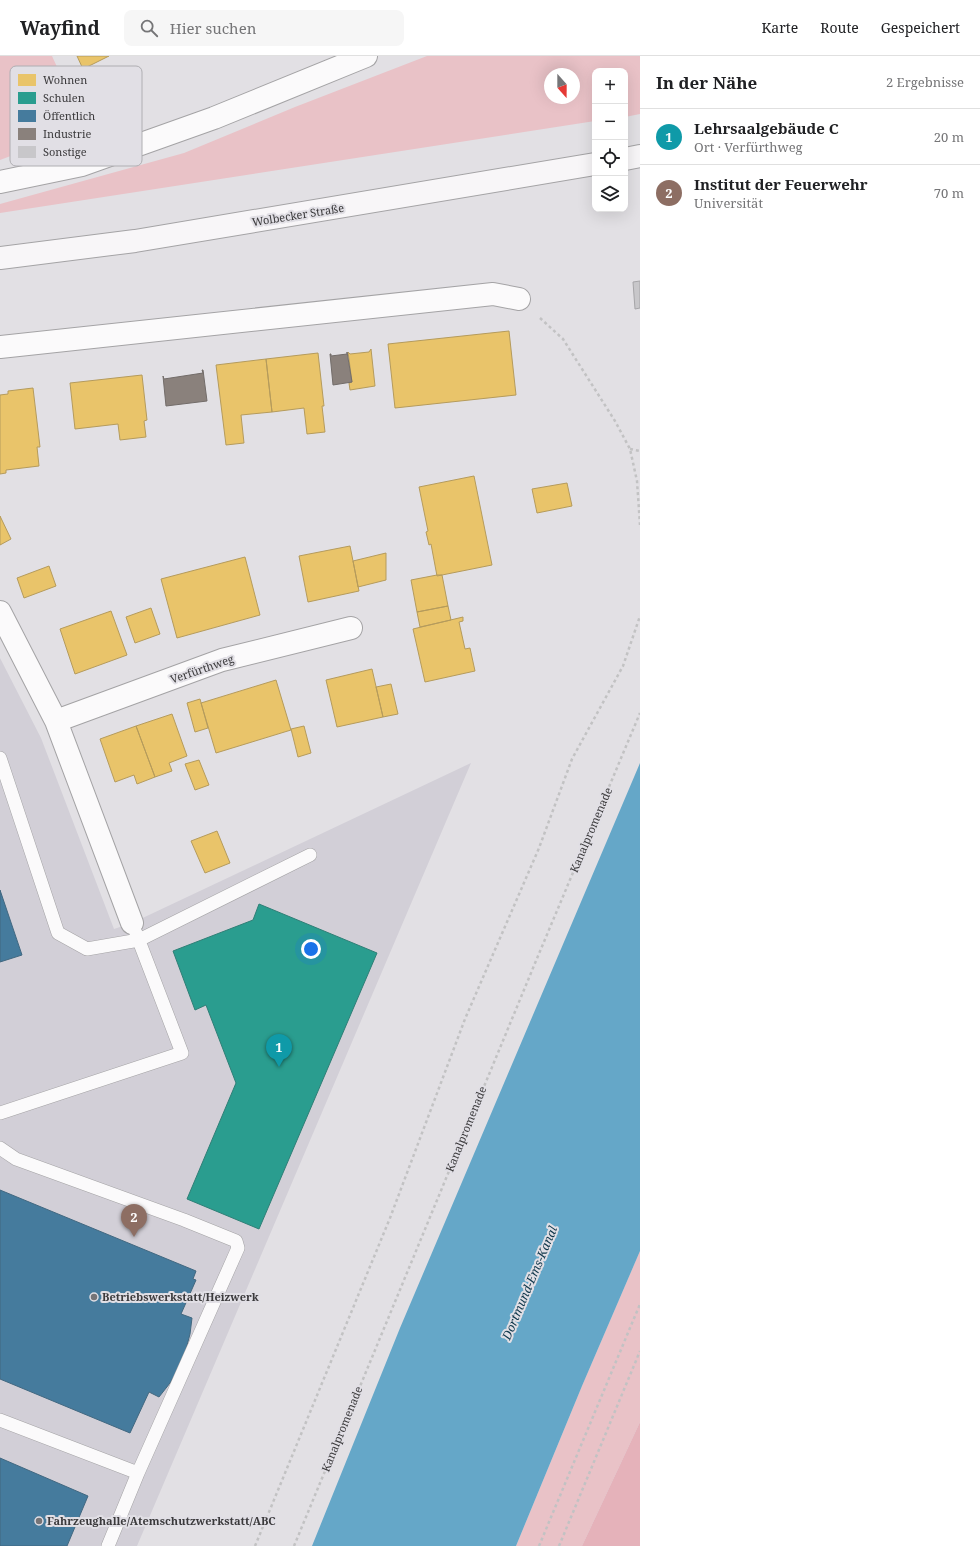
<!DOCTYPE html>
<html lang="de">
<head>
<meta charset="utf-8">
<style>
  :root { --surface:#fff; --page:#f6f6f6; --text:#202124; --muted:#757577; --line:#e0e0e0; --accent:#db2777 }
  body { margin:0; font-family:"Noto Serif",serif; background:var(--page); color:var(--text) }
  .controls { position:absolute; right:12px; top:12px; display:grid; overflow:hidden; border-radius:8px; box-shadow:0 4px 16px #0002 }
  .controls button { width:36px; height:36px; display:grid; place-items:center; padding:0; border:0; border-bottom:1px solid var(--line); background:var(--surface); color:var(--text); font:20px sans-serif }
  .compass { position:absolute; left:544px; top:12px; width:36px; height:36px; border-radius:50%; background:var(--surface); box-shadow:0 4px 16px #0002; rotate:159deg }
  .you { position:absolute; left:311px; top:893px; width:14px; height:14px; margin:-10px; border:3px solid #fff; border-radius:50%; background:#1a73e8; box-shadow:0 0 0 6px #1a73e833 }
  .badge { display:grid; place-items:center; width:26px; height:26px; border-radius:50%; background:var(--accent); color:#fff; font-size:13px; font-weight:700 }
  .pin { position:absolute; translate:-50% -33px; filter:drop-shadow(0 1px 2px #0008) }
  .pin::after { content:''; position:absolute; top:21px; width:14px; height:12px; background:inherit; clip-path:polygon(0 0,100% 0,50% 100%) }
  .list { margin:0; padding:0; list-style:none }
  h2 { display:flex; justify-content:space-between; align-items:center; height:52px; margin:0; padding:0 16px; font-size:17px }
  h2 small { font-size:13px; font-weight:400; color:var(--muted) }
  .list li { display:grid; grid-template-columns:26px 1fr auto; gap:12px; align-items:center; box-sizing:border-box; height:56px; padding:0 16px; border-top:1px solid var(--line) }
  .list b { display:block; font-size:15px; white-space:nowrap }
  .list p { margin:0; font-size:13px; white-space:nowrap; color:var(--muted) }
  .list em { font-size:13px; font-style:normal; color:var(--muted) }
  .icon { flex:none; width:22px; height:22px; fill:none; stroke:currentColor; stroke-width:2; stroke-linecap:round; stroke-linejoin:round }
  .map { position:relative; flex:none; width:640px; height:1490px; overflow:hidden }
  header { display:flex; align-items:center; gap:24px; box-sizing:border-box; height:56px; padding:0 20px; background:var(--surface); border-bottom:1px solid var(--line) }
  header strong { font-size:19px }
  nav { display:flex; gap:22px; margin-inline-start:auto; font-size:14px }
  .search { width:280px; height:36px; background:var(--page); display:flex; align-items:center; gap:10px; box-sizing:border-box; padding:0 14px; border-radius:8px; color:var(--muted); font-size:15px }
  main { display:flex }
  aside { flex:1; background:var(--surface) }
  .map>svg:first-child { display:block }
  .built { fill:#d2cfd7 }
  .green { fill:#e9c2c7; fill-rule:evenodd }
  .forest { fill:#e5b2ba }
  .water { fill:#65a7c8 }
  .homes { fill:#e9c46a; stroke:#b59b5c }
  .schools { fill:#2a9d8f; stroke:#2f7f76 }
  .public { fill:#457b9d; stroke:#426880 }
  .industry { fill:#8a817c; stroke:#726c69 }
  .building { fill:#c8c7ca; stroke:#a6a5a8 }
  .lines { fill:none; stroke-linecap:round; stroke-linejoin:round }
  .service-casing { stroke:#a4a3a5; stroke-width:14 }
  .minor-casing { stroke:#a4a3a5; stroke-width:24 }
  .secondary-casing { stroke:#a4a3a5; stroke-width:24 }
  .path { stroke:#c2c2c3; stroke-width:2.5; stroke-dasharray:3 3; stroke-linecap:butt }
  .service { stroke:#fbfafb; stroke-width:13 }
  .minor { stroke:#fbfafb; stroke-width:22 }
  .secondary { stroke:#f8f6f8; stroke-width:22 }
  .poi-dot { fill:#757477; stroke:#e1dfe5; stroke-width:1.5 }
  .labels { text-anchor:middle; stroke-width:4; stroke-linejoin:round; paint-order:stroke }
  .street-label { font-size:11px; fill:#3b3a3c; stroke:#e1dfe5 }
  .poi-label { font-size:11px; font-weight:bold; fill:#3b3a3c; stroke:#e1dfe5; text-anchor:start }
  .water-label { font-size:12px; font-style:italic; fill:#0e364a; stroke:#e1dfe5 }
  .key { fill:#e1dfe5; stroke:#afaeb2; stroke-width:1 }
  .key-label { font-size:11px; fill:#3b3a3c }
</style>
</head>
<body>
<header>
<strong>Wayfind</strong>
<div class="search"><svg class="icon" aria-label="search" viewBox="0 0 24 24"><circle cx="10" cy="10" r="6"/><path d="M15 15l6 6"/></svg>Hier suchen</div>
<nav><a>Karte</a><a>Route</a><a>Gespeichert</a></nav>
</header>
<main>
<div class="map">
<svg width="640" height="1490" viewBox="0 0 640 1490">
  <rect width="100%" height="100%" fill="#e2e0e4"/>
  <path class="built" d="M0 602 41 682 114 873 132 867 471 707 137 1490H0Z"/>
  <path class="green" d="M0 0H52L85 72 0 104Z
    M427 0H640V58L625 61V15H595V65L0 157V148L184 97 295 51ZM550 18H574V42H550Z
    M640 1195V1366L582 1490H516L582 1330Z"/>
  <path class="forest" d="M640 1366V1490H582Z"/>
  <path class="water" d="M640 707V1195L582 1330 516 1490H312L400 1272Z"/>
  <path class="homes" d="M77 0H109L83 13Z
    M509 275 516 339 395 352 388 288Z
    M371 293 375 330 350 334 349 327 352 326 348 296 350 298 369 296Z
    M318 297 324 350H322L325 376 307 378 304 352 272 356 266 303Z
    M266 303 272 356 241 359 244 387 226 389 216 309Z
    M142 319 147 364 144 365 146 381 120 384 118 368 75 373 70 327Z
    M33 332 40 391H37L39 410 6 414V417L0 418V339L8 338V335Z
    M474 420 492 509 437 520 431 488 429 489 426 476 428 475 419 431Z
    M567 427 572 450 537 457 532 433Z
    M0 460 11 483 0 489Z
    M350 490 359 535 308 546 299 500Z
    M386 497V524L358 531 353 505Z
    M245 501 260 559 177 582 161 523Z
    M49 510 56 530 24 542 17 522Z
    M437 519H442L448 550 417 556 411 524Z
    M448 550 451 564 420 571 417 556Z
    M151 552 160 578 135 587 126 561Z
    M111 555 127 599 75 618 60 573Z
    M463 561V565L459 566 465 593 470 592 475 615 425 626 413 573Z
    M372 613 383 661 337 671 326 624Z
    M276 624 291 674 216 697 201 647Z
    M391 628 398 658 383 661 376 631Z
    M200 643 208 672 195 676 187 647Z
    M172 658 187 700 169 707 172 715 155 721 136 670Z
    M136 670 155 721 137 728 134 719 115 726 100 683Z
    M304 670 311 697 298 701 291 673Z
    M199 704 209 729 195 734 185 708Z
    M217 775 230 807 205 817 191 785Z"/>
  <path class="schools" d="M259 848 377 897 259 1173 187 1143 236 1027 206 949 195 954 173 895 253 864Z"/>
  <path class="public" d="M0 834 22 899 0 906Z
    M0 1134 196 1215 193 1223 196 1224 181 1258 192 1262 190 1278 185 1297 177 1316 170 1327 159 1341 149 1336 130 1377 0 1323Z
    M0 1402 88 1440 67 1490H0Z"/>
  <path class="industry" d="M347 296 352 326 333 329 330 298H331V300L347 298Z
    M202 314H203L207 345 166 350 163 320 164 323 203 317Z"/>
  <path class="building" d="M640 225V252L635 253 633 226Z"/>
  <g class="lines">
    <defs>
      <path id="service" d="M0 702 58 877 87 893 139 884 310 799
        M0 1057 182 997 136 877
        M0 1092 16 1103 184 1164 236 1185 238 1192 138 1417 108 1490
        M0 1364 138 1417"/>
      <path id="minor" d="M0 126 82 109 214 62 366 0
        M0 291 493 238 519 243
        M0 556 56 665 132 867
        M56 665 222 604 351 572"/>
      <path id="secondary" d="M625 103 640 100
        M0 202 135 185 595 108"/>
    </defs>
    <use href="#service" class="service-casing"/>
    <use href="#minor" class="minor-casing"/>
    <use href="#secondary" class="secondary-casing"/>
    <path class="path" d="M540 262 563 283 615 365 630 393 637 425 640 469
      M630 393 640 395
      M255 1490 390 1162 465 963 539 792 572 703 623 610 640 560
      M294 1490 538 900 640 657
      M539 1490 640 1248
      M559 1490 640 1295"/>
    <use href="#service" class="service"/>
    <use href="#minor" class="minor"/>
    <use href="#secondary" class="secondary"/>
  </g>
  <g class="poi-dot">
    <circle cx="94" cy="1241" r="4"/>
    <circle cx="39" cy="1465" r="4"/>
  </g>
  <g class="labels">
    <g class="street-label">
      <text transform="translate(298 159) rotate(-9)" y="4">Wolbecker Straße</text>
      <text transform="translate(202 613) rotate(-19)" y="4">Verfürthweg</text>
      <text transform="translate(591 774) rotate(-67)" y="4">Kanalpromenade</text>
      <text transform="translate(466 1073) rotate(-68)" y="4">Kanalpromenade</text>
      <text transform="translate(342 1373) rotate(-68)" y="4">Kanalpromenade</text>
    </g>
    <g class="poi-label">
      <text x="102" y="1245">Betriebswerkstatt/Heizwerk</text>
      <text x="47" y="1469">Fahrzeughalle/Atemschutzwerkstatt/ABC</text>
    </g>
    <g class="water-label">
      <text transform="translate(530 1227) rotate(-67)" y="4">Dortmund-Ems-Kanal</text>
    </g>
  </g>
  <rect x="10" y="10" width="132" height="100" rx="6" class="key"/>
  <rect x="18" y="18" width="18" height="12" fill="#e9c46a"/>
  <rect x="18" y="36" width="18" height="12" fill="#2a9d8f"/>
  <rect x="18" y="54" width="18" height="12" fill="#457b9d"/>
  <rect x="18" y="72" width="18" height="12" fill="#8a817c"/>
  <rect x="18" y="90" width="18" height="12" fill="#c8c7ca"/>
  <g class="key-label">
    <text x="43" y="28">Wohnen</text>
    <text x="43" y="46">Schulen</text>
    <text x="43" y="64">Öffentlich</text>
    <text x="43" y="82">Industrie</text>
    <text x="43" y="100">Sonstige</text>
  </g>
</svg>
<div class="controls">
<button>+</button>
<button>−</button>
<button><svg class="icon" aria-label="locate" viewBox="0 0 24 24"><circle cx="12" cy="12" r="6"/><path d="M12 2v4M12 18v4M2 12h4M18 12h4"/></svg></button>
<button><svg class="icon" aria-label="layers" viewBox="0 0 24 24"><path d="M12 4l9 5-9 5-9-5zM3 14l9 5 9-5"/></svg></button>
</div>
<svg class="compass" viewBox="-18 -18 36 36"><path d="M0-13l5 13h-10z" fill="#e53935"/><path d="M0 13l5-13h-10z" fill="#757577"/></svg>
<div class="you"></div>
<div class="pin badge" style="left:279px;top:1011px;background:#0f9aa8">1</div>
<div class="pin badge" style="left:134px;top:1181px;background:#8d6e63">2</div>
</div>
<aside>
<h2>In der Nähe<small>2 Ergebnisse</small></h2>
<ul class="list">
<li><span class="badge" style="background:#0f9aa8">1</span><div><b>Lehrsaalgebäude C</b><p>Ort · Verfürthweg</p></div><em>20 m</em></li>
<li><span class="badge" style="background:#8d6e63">2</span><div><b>Institut der Feuerwehr</b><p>Universität</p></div><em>70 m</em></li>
</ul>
</aside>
</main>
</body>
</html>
